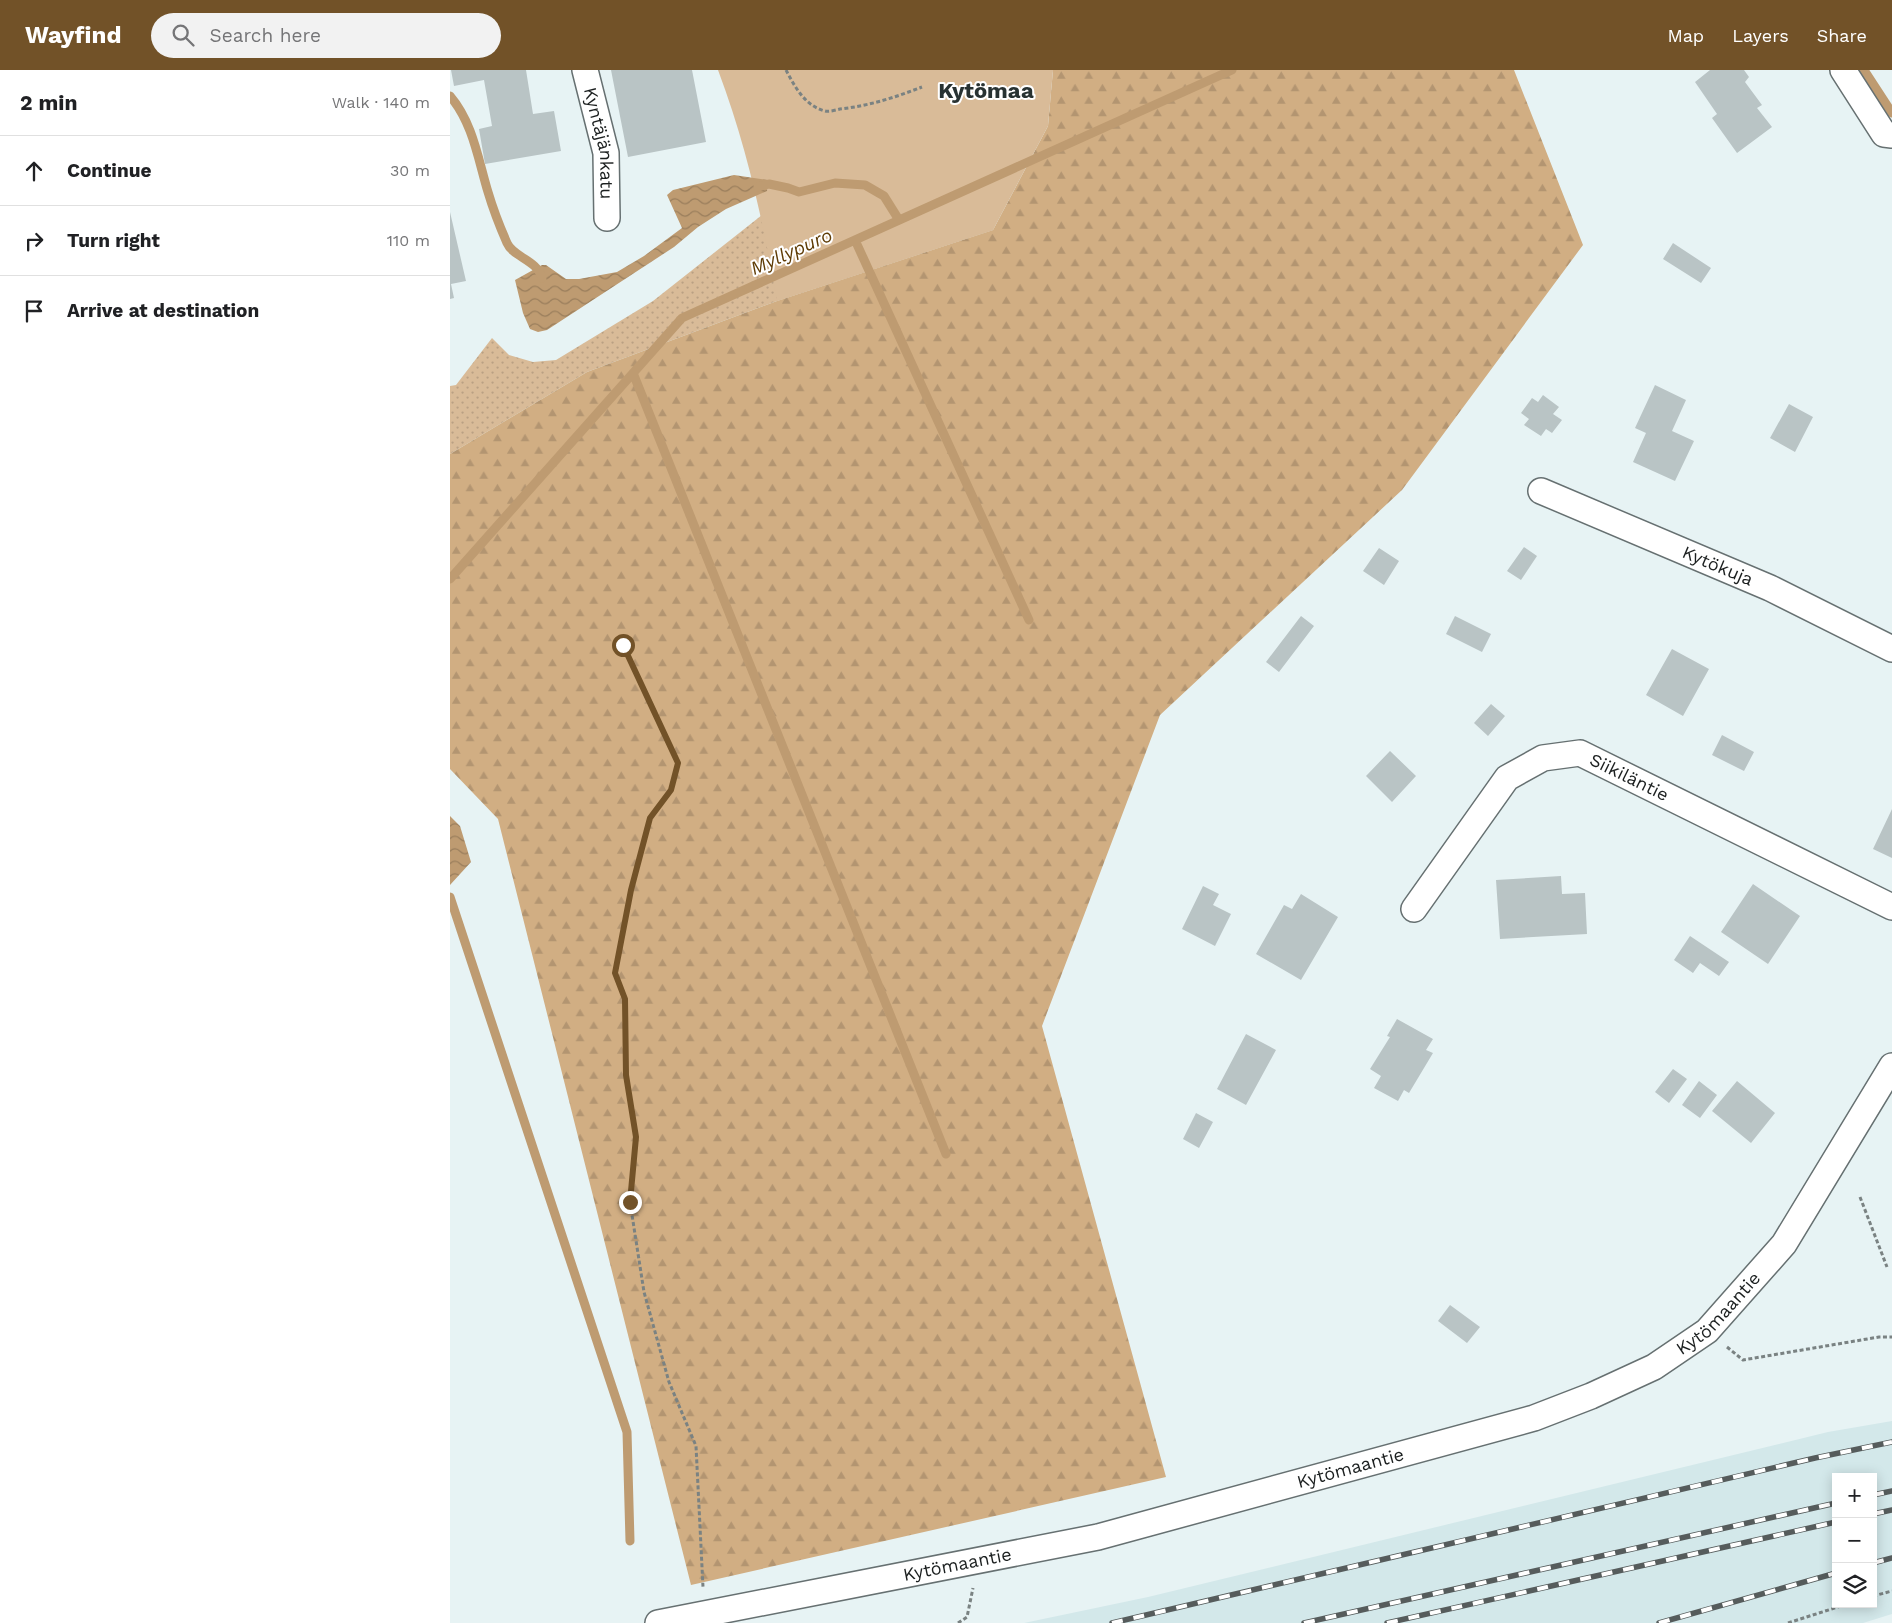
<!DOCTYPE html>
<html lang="en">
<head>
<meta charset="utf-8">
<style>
  :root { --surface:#fff; --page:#f2f2f2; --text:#202124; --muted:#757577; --line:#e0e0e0; --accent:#725228 }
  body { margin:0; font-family:"Work Sans",sans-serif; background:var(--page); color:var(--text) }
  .controls { position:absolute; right:15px; bottom:15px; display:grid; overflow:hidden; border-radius:0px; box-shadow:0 2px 12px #0003 }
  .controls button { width:45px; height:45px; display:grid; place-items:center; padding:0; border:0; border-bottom:1px solid var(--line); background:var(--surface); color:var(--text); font:25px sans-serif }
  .stop { position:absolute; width:15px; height:15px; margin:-11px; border:4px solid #725228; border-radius:50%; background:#fff }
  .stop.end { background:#725228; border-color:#fff; box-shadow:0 1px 5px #0008 }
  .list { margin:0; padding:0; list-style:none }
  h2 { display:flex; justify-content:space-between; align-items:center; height:65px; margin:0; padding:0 20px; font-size:21px }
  h2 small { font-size:16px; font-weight:400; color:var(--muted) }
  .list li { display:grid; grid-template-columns:32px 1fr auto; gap:15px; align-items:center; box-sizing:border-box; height:70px; padding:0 20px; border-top:1px solid var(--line) }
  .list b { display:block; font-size:19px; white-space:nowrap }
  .list em { font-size:16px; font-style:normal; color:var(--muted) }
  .icon { flex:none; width:28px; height:28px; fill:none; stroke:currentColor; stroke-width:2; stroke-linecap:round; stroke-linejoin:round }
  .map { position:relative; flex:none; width:1442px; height:1553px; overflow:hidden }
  header { display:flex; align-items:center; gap:30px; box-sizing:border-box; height:70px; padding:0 25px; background:var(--accent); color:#fff }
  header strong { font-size:24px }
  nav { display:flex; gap:28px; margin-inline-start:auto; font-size:18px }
  .search { width:350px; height:45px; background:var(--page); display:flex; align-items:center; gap:12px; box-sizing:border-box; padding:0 18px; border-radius:28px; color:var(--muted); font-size:19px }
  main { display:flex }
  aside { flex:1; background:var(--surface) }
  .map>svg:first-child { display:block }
  .built { fill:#d3e8ea; fill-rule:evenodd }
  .grass { fill:url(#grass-dots) }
  .forest { fill:url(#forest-firs) }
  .green { fill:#d9bb98 }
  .water { fill:url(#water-waves) }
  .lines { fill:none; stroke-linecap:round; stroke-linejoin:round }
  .stream { stroke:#be9b71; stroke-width:9 }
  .building { fill:#b9c4c5 }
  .street-casing { stroke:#667071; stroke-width:28 }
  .path { stroke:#7a8282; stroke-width:3; stroke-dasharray:4 2.5; stroke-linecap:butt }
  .street { stroke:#fff; stroke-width:25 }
  .rail-casing { stroke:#565c5c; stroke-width:5.5 }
  .rail { stroke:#fff; stroke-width:4; stroke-dasharray:11; stroke-linecap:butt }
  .route { stroke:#725228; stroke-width:6 }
  .labels { text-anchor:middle; stroke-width:4; stroke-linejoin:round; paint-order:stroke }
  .street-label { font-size:18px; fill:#1b1f1f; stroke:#fff }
  .water-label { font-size:19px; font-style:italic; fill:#5f3c06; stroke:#fff }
  .district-label { font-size:22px; font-weight:bold; fill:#283232; stroke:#fff }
</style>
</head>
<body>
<header>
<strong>Wayfind</strong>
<div class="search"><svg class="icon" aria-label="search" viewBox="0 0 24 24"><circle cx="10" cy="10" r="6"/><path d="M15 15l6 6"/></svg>Search here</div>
<nav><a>Map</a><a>Layers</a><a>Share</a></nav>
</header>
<main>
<aside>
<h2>2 min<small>Walk · 140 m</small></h2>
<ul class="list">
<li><svg class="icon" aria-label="ahead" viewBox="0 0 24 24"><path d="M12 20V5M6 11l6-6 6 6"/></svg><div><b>Continue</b></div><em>30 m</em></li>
<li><svg class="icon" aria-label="right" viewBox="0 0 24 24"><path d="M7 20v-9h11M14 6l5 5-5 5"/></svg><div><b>Turn right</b></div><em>110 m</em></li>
<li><svg class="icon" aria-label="arrive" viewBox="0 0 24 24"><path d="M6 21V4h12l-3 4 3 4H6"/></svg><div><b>Arrive at destination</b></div></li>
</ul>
</aside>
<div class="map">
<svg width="1442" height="1553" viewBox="0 0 1442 1553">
  <defs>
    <pattern id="grass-dots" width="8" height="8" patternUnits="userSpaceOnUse" patternTransform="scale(1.25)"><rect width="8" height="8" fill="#d9bb98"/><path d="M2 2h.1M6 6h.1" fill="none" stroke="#baa083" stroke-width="1.8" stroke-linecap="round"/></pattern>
    <pattern id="forest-firs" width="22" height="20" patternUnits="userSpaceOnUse" patternTransform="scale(1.25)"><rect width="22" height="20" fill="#d1ae83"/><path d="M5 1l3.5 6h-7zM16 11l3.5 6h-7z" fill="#b39571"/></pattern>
    <pattern id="water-waves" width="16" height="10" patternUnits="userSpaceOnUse" patternTransform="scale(1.25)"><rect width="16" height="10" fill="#be9b71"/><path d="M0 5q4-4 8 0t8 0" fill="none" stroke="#9a7e5c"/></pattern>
  </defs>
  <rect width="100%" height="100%" fill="#e7f3f4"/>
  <path class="built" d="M1442 1351V1544L1413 1553H574L698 1527 1378 1362ZM1386 1407H1423V1534H1386Z"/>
  <path class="grass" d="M603 0 543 160 327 231 137 302 0 384V316L6 315 42 268 59 285 83 292 106 290 203 231 312 145 343 165Z"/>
  <path class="forest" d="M603 0H1064L1133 175 952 420 710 645 592 956 716 1407 241 1515 48 749 0 699V384L137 302 327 231 543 160 598 56Z"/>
  <path class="green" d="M268 0H603L598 56 543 160 327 231C313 151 297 77 268 0Z"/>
  <path class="water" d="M284 105 318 110 317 121 276 139 248 157 224 177 97 260 88 262 80 259 73 243 65 210 92 195H96L116 209H129L167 202 194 186 232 158 217 125 223 120Z
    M0 746 10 756 21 792 0 815Z"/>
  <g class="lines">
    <path class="stream" d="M1414 0 1442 43
      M0 26C23 53 28 89 38 122 43 139 50 157 57 173 63 187 87 190 92 208
      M308 117 319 114 338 118 349 122 385 113 415 115 434 126 449 150
      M405 170 579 550
      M183 303 496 1084
      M0 509 232 248 782 0
      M0 827 177 1362 180 1471"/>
  </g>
  <path class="building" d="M1 0H76L83 44 104 41 111 81 35 94 29 59 42 56 34 10 4 16Z
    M161 0H242L256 72 178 87Z
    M1260 0H1294L1299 7 1295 12 1312 35 1307 38 1322 57 1287 83 1262 48 1267 44 1245 12Z
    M0 142 16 211 1 214 4 228 0 229Z
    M1223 173 1261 198 1251 213 1213 189Z
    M1205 315 1236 330 1222 361 1244 371 1225 411 1183 392 1196 363 1185 358Z
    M1093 325 1109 337 1103 344 1112 350 1102 363 1096 359 1091 366 1074 355 1079 349 1071 343 1082 328 1088 332Z
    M1339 334 1363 347 1345 382 1320 368Z
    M1074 477 1087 486 1071 510 1057 501Z
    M929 478 949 491 934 515 913 501Z
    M851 546 864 556 829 602 816 592Z
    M1005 546 1041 564 1032 582 996 564Z
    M1222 579 1259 599 1233 646 1196 625Z
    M1041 634 1055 646 1038 666 1024 653Z
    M1272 665 1304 682 1294 701 1262 685Z
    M940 681 966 706 942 732 916 706Z
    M1442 739V788L1423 779Z
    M1111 806 1112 824 1135 823 1137 864 1050 869 1046 810Z
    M1303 814 1350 846 1318 894 1271 862Z
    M753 816 769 824 763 835 781 844 765 876 732 859Z
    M851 824 888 847 851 910 806 884 834 835 842 839Z
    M1240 866 1279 892 1269 906 1250 893 1243 903 1224 890Z
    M947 949 983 969 976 980 983 983 959 1023 954 1020 948 1031 924 1018 931 1006 920 999 940 967 937 966Z
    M796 964 826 980 796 1035 767 1019Z
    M1223 999 1237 1009 1219 1033 1205 1022Z
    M1249 1011 1267 1025 1250 1048 1232 1035Z
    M1287 1011 1325 1043 1301 1073 1262 1041Z
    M746 1043 763 1052 749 1078 733 1069Z
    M1000 1235 1030 1257 1017 1273 988 1251Z"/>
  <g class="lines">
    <defs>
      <g id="street">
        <path id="s1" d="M135 0 156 83 157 148"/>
        <path d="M1393 0 1434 64 1442 65"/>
        <path id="s2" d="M1091 421 1320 518 1442 579"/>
        <path id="s3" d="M964 839 1057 708 1093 688 1130 683 1442 837"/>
        <path id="s4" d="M208 1553 648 1467 1084 1348 1141 1326 1204 1297 1257 1261 1334 1174 1442 996"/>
      </g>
    </defs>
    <use href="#street" class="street-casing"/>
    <path class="path" d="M336 0C345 17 355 36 375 41 379 42 386 40 390 39 419 36 446 27 472 17
      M173 575 228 693 221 720 200 748 181 820 165 903 175 929V1005L186 1067 180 1132 194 1222 219 1312 246 1376 253 1517
      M1410 1127 1437 1197
      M1277 1277 1293 1290 1429 1267H1442
      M1423 1526 1442 1521
      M508 1553 517 1547 523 1518
      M1338 1553 1397 1534"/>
    <use href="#street" class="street"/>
    <defs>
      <path id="rail" d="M1423 1425 1442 1421
        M1423 1444 1442 1440
        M1423 1493 1442 1488
        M662 1553 1365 1388 1442 1372
        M854 1553 1386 1433
        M937 1553 1386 1452
        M1209 1553 1386 1503"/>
    </defs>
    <use href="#rail" class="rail-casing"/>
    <use href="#rail" class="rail"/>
  </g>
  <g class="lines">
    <path class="route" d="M173 575 228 693 221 720 200 748 181 820 165 903 175 929 176 1005 186 1067 180 1132"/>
  </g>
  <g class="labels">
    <g class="street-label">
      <text dy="6" stroke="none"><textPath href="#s1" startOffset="75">Kyntäjänkatu</textPath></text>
      <text dy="6" stroke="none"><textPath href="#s2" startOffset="192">Kytökuja</textPath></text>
      <text dy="6" stroke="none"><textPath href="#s3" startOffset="294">Siikiläntie</textPath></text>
      <text dy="6" stroke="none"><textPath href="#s4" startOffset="1115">Kytömaantie</textPath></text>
      <text dy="6" stroke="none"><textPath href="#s4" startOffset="710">Kytömaantie</textPath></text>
      <text dy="6" stroke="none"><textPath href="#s4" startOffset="305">Kytömaantie</textPath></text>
    </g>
    <g class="water-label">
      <text transform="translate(341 181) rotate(-24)" y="7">Myllypuro</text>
    </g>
    <g class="district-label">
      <text x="536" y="28">Kytömaa</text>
    </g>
  </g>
</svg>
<div class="controls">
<button>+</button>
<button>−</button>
<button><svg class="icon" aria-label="layers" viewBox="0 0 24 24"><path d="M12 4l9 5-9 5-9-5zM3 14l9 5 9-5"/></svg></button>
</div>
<div class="stop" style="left:173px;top:575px"></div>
<div class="stop end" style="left:180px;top:1132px"></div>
</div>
</main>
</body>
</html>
